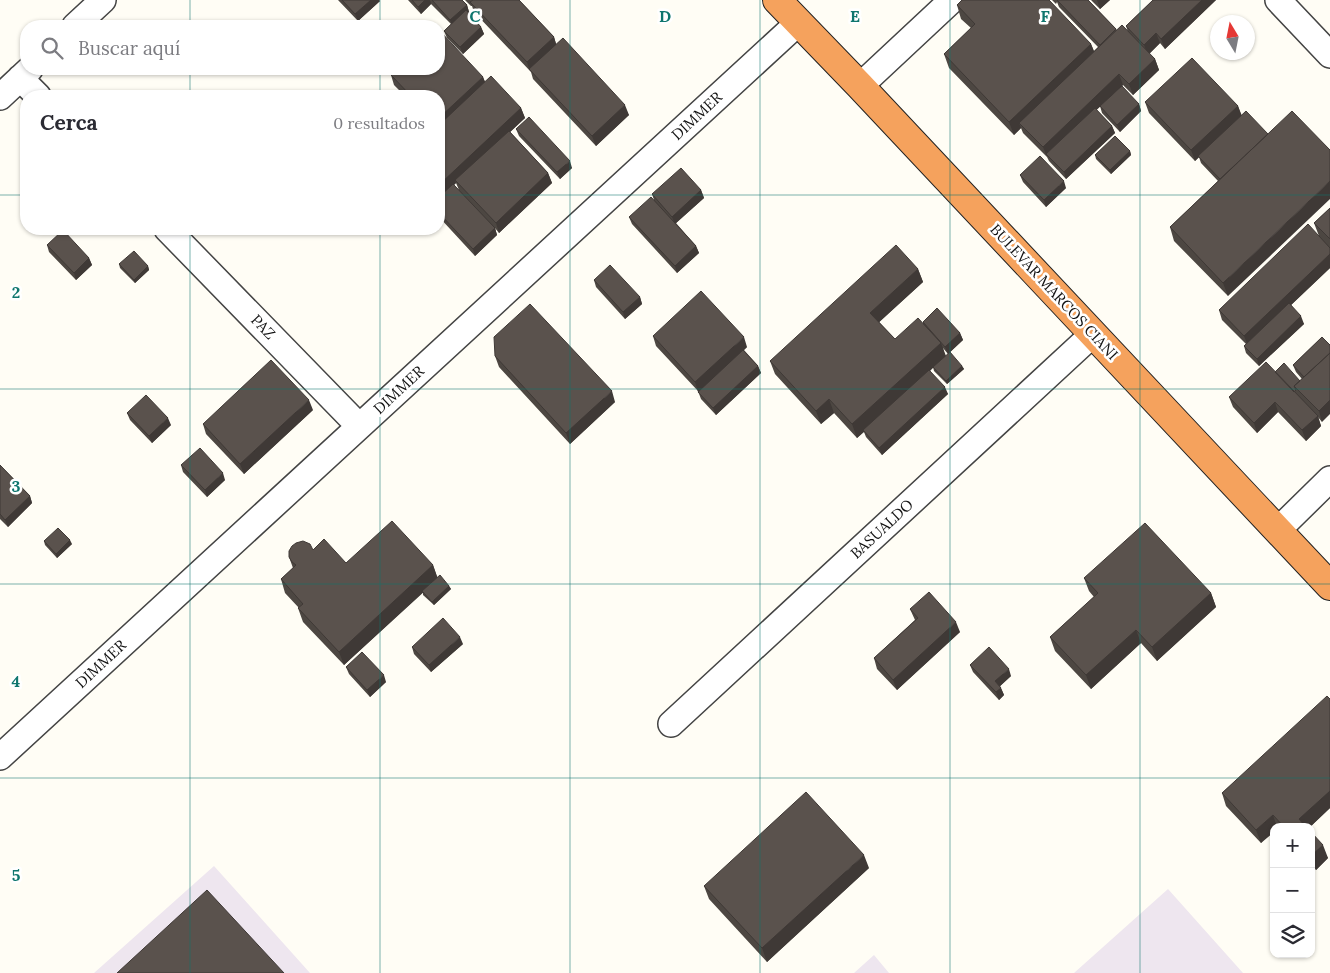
<!DOCTYPE html>
<html lang="es">
<head>
<meta charset="utf-8">
<style>
  :root { --surface:#fff; --page:#f7f7f7; --text:#2b2b33; --muted:#7c7c81; --line:#e1e1e2 }
  body { margin:0; font-family:Lora,serif; background:var(--page); color:var(--text) }
  .controls { position:absolute; right:15px; bottom:15px; display:grid; overflow:hidden; border-radius:10px; box-shadow:0 1px 4px #0004 }
  .controls button { width:45px; height:45px; display:grid; place-items:center; padding:0; border:0; border-bottom:1px solid var(--line); background:var(--surface); color:var(--text); font:25px sans-serif }
  .compass { position:absolute; left:1210px; top:15px; width:45px; height:45px; border-radius:50%; background:var(--surface); box-shadow:0 1px 4px #0004; rotate:350deg }
  .list { margin:0; padding:0; list-style:none }
  h2 { display:flex; justify-content:space-between; align-items:center; height:65px; margin:0; padding:0 20px; font-size:21px }
  h2 small { font-size:16px; font-weight:400; color:var(--muted) }
  .icon { flex:none; width:28px; height:28px; fill:none; stroke:currentColor; stroke-width:2; stroke-linecap:round; stroke-linejoin:round }
  .map { position:relative; flex:none; width:1330px; height:973px; overflow:hidden }
  .search { position:absolute; background:var(--surface); box-shadow:0 1px 4px #0004; left:20px; top:20px; width:425px; height:55px; display:flex; align-items:center; gap:12px; box-sizing:border-box; padding:0 18px; border-radius:20px; color:var(--muted); font-size:19px }
  .panel { position:absolute; background:var(--surface); box-shadow:0 1px 4px #0004; left:20px; top:90px; width:425px; height:145px; border-radius:20px }
  .map>svg:first-child { display:block }
  .industrial { fill:#eee6ef }
  .lines { fill:none; stroke-linecap:round; stroke-linejoin:round }
  .minor-casing { stroke:#444; stroke-width:28 }
  .highway-casing { stroke:#222; stroke-width:30 }
  .minor { stroke:#fff; stroke-width:25 }
  .highway { stroke:#f5a25d; stroke-width:28 }
  .wall { fill:#4d4742; fill-rule:evenodd }
  .shaded-wall { fill:#3f3936 }
  .building { fill:#5a524d; stroke:#3f3936 }
  .grid { fill:none; stroke:#0f766e; stroke-width:1; stroke-opacity:0.55 }
  .labels { text-anchor:middle; stroke-width:5; stroke-linejoin:round; paint-order:stroke }
  .street-label { font-size:15px; fill:#111; stroke:#fff }
  .grid-label { font-size:16px; text-anchor:middle; font-weight:bold; fill:#0f766e; stroke:#fff; stroke-width:5; stroke-linejoin:round; paint-order:stroke }
</style>
</head>
<body>
<div class="map">
<svg width="1330" height="973" viewBox="0 0 1330 973">
  <rect width="100%" height="100%" fill="#fffdf5"/>
  <path class="industrial" d="M214 866 310 973H94Z
    M1168 889 1243 973H1074Z
    M874 955 889 973H854Z"/>
  <g class="lines">
    <defs>
      <path id="minor" d="M1278 0 1330 55
        M75 26 103 0
        M20 78 38 96
        M860 86 952 0
        M0 97 30 69
        M167 229 359 426
        M1278 530 1330 479
        M671 724 1093 334
        M0 757 798 23"/>
      <path id="highway" d="M777 0 860 86 1330 586"/>
    </defs>
    <use href="#minor" class="minor-casing"/>
    <use href="#highway" class="highway-casing"/>
    <use href="#minor" class="minor"/>
    <use href="#highway" class="highway"/>
  </g>
  <path class="wall" d="M338 0H379L380 1 358 21Z
    M408 0H462L467 5 469 12 468 13 481 27 484 34 463 54 447 38 444 31 451 24 431 4 421 14Z
    M465 0H519L554 37 556 44 629 115 596 146 533 79 531 72 474 12 472 6H471Z
    M1052 0H1088L1117 30 1128 32 1126 26 1153 0H1216L1165 49 1160 43 1149 54 1155 59 1159 70 1133 95 1123 85 1104 103 1139 104 1141 111 1120 132 1102 113 1100 106 1096 110 1112 126 1115 133 1066 179 1049 161 1047 157 1023 133 1021 128 1014 135 949 68 944 54 971 28 961 19 957 5 1091 44 1094 51 1098 47 1059 7 1057 2 1056 4Z
    M1091 0H1110L1100 9Z
    M391 75 483 77 485 82 521 108 525 118 510 132 548 173 552 183 499 233 495 228 497 235 475 256 439 217V96H405L394 85ZM456 183 459 190 454 185Z
    M1145 102 1238 106 1241 115 1228 296 1174 241 1170 227 1218 181 1201 163 1199 157 1195 161 1149 113Z
    M516 129 572 168 560 179 519 136Z
    M1130 151 1131 155 1111 174 1096 159 1095 155Z
    M1020 175 1066 188 1046 207 1023 182Z
    M701 190 704 198 676 223 696 246 699 253 677 273 632 224 629 217 654 200 652 194Z
    M1330 208V268L1291 305 1304 324 1259 366 1246 353 1244 346 1246 344 1222 320 1219 310 1319 236 1314 223Z
    M47 245 89 258 92 265 76 280 49 252Z
    M119 264 148 266 149 270 135 283 120 268Z
    M918 269 923 282 879 322 895 339 923 324V322L960 333 963 340 948 354 943 348 945 356 962 366 964 369 947 384 934 371 933 367 930 371 948 394 882 455 866 437 864 432 857 438 834 413 821 424 775 374 770 361Z
    M594 280 640 297 642 304 625 319 596 287Z
    M653 336 747 347 744 350 758 366 761 373 716 415 701 399 698 391 656 346Z
    M1322 337V422L1318 417 1321 426 1306 441 1278 412 1257 433 1233 407 1229 397 1275 372 1300 381 1302 379 1296 372 1293 365Z
    M495 356 615 402 570 444 499 367Z
    M313 410 244 474 206 434 203 424Z
    M127 413 171 425 152 443 130 420Z
    M0 465 30 496 32 503 8 527 0 519Z
    M181 465 225 480 207 497 183 472Z
    M44 541 72 544 57 558 45 545Z
    M313 550 346 563 433 565 437 577 449 586 451 589 434 605 423 595V592L344 665 303 622 298 608H299L285 593 281 579 293 568 289 557Z
    M1084 578 1211 593 1216 607 1157 661 1141 643 1091 689 1055 651 1050 637 1094 597 1089 591Z
    M910 609 960 632 897 690 877 669 874 658 915 620Z
    M463 644 431 672 414 654 412 647Z
    M970 665 1011 676 1000 686 1004 695 999 700 973 672Z
    M346 667 386 682 370 697 349 674Z
    M1330 699V808L1310 827H1274L1261 843 1226 806 1222 793Z
    M1311 832 1328 858 1316 870 1311 864Z
    M869 868 767 962 709 899 704 886Z"/>
  <path class="shaded-wall" d="M371 0H379L380 1 358 21 355 14Z
    M425 0H430L431 4 421 14 418 7Z
    M1097 0H1110L1100 9Z
    M1202 0H1216L1165 49 1161 39Z
    M467 5 469 12 453 27 450 20Z
    M481 27 484 34 463 54 460 47Z
    M1156 33 1160 43 1148 55 1144 45Z
    M554 37 557 47 529 69 530 72 527 62Z
    M1091 44 1096 57 1019 123 1021 128 1014 135 1009 122Z
    M1155 59 1159 70 1133 95 1129 84Z
    M1119 74 1123 85 1048 156 1046 154 1047 157 1043 147Z
    M483 77 487 87 439 132V118Z
    M1139 104 1141 111 1120 132 1117 125Z
    M625 105 629 115 596 146 592 136Z
    M1238 106 1242 116 1195 161 1191 150Z
    M521 108 525 118 457 182 455 180 456 183 439 199V185Z
    M1112 126 1115 133 1066 179 1064 172Z
    M1130 151 1131 155 1111 174 1110 170Z
    M570 161 572 168 560 179 557 172Z
    M548 173 552 183 499 233 496 223Z
    M1064 181 1066 188 1046 207 1044 200Z
    M1330 181V199L1228 296 1223 283Z
    M701 190 704 198 675 224 672 217Z
    M495 228 497 235 475 256 473 249Z
    M696 246 699 253 677 273 675 266Z
    M1330 254V268L1248 346 1244 336Z
    M89 258 92 265 76 280 74 273Z
    M148 266 149 270 135 283 134 280Z
    M918 269 923 282 875 326 870 313Z
    M640 297 642 304 625 319 623 312Z
    M1301 316 1304 324 1259 366 1257 359Z
    M960 333 963 340 948 354 945 347Z
    M744 337 747 347 698 392 695 382Z
    M941 343 946 356 857 438 852 424Z
    M758 366 761 373 716 415 713 408Z
    M962 366 964 369 947 384 946 381Z
    M945 387 948 394 882 455 879 448Z
    M612 391 615 402 570 444 566 433Z
    M829 399 834 413 821 424 816 411Z
    M309 400 313 410 244 474 240 464Z
    M1330 400V414L1322 422 1319 411Z
    M1275 402 1278 412 1257 433 1254 423Z
    M1318 416 1321 426 1306 441 1302 430Z
    M168 418 171 425 152 443 149 436Z
    M223 473 225 480 207 497 205 490Z
    M30 496 32 503 8 527 5 520Z
    M70 540 72 544 57 558 56 554Z
    M433 565 438 579 344 665 339 652Z
    M449 586 451 589 434 605 432 602Z
    M1211 593 1216 607 1157 661 1152 647Z
    M956 622 960 632 897 690 893 680Z
    M1136 630 1141 643 1091 689 1086 675Z
    M460 637 463 644 431 672 429 665Z
    M1009 669 1011 676 998 688 995 681Z
    M384 675 386 682 370 697 367 690Z
    M1001 688 1004 695 999 700 996 692Z
    M1330 791V808L1310 827H1302L1299 819Z
    M1273 815 1277 827H1274V832L1261 843 1256 830Z
    M1323 845 1328 858 1316 870 1311 856Z
    M864 855 869 868 767 962 762 948Z"/>
  <path class="building" d="M342 0H371L355 14Z
    M412 0H425L418 7Z
    M432 0H462L467 5 450 20Z
    M473 0H519L554 37 527 62 470 2Z
    M962 0H1049L1091 44 1009 122 944 54 975 24 957 5Z
    M1057 0H1088L1116 29 1100 45Z
    M1153 0H1202L1161 39 1156 33 1144 45 1126 26Z
    M466 10 481 27 460 47 444 31Z
    M391 23 394 26H387Z
    M1122 25 1155 59 1129 84 1119 74 1043 147 1019 123Z
    M439 30 483 77 439 118V96H411L391 75 397 69H439Z
    M563 38 625 105 592 136 529 69Z
    M1192 58 1238 106 1191 150 1145 102Z
    M491 76 521 108 439 185V125Z
    M1122 86 1139 104 1117 125 1100 106Z
    M1095 108 1112 126 1064 172 1046 154Z
    M1246 111 1268 134 1220 179 1198 156Z
    M1292 111 1330 150V181L1223 283 1170 227Z
    M529 117 570 161 557 172 516 129Z
    M509 131 548 173 496 223 455 180Z
    M1115 136 1130 151 1110 170 1095 155Z
    M1040 156 1064 181 1044 200 1020 175Z
    M681 168 701 190 672 217 652 194Z
    M453 184 495 228 473 249 439 213V197Z
    M651 197 696 246 675 266 629 217Z
    M1330 208V239L1314 223Z
    M1308 224 1330 248V254L1244 336 1219 310Z
    M63 230 89 258 74 273 47 245Z
    M896 245 918 269 870 313 895 339 918 318 941 343 852 424 829 399 816 411 770 361Z
    M134 251 148 266 134 280 119 264Z
    M610 265 640 297 623 312 594 280Z
    M701 291 744 337 695 382 653 336Z
    M1289 303 1301 316 1257 359 1244 346Z
    M530 304 612 391 566 433 495 356 494 337Z
    M937 308 960 333 945 347 923 322Z
    M1322 337 1330 345V353L1304 377 1293 365Z
    M743 350 758 366 713 408 698 392Z
    M950 352 962 366 946 381 933 367Z
    M1330 353V400L1319 411 1294 386Z
    M271 360 309 400 240 464 203 424Z
    M1266 362 1318 416 1302 430 1275 402 1254 423 1229 397Z
    M1284 363 1300 381 1294 386 1296 390 1294 392 1275 372Z
    M929 370 945 387 879 448 863 430Z
    M146 395 168 418 149 436 127 413Z
    M200 448 223 473 205 490 181 465Z
    M0 465 30 496 5 520 0 514Z
    M392 521 433 565 339 652 298 608 303 604 281 579 296 565 292 562 289 557V551L292 546 296 543 303 541 310 544 313 550 324 539 346 563Z
    M1145 523 1211 593 1152 647 1136 630 1086 675 1050 637 1098 593 1084 578Z
    M58 528 70 540 56 554 44 541Z
    M440 575 449 586 432 602 422 591Z
    M929 592 956 622 893 680 874 658 918 618 910 609Z
    M443 618 460 637 429 665 412 647Z
    M989 647 1009 669 995 681 1001 688 996 692 970 665Z
    M362 652 384 675 367 690 346 667Z
    M1327 696 1330 699V791L1299 819 1306 827H1284L1273 815 1256 830 1222 793Z
    M806 792 864 855 762 948 704 886Z
    M1311 832 1323 845 1311 856Z
    M207 890 284 973H117Z"/>
  <path class="grid" d="M190 0V26M380 0V26M570 0V973M760 0V973M950 0V973M1140 0V973M190 69V96M380 69V96M0 195H26M439 195H1330M190 229V973M380 229V973M0 389H1330M0 584H1330M0 778H1330"/>
  <g class="labels">
    <g class="street-label">
      <text transform="translate(697 116) rotate(-43)" y="5">DIMMER</text>
      <text transform="translate(1054 292) rotate(47)" y="5">BULEVAR MARCOS CIANI</text>
      <text transform="translate(263 327) rotate(46)" y="5">PAZ</text>
      <text transform="translate(399 390) rotate(-43)" y="5">DIMMER</text>
      <text transform="translate(882 529) rotate(-43)" y="5">BASUALDO</text>
      <text transform="translate(101 664) rotate(-43)" y="5">DIMMER</text>
    </g>
  </g>
  <g class="grid-label">
    <text x="475" y="22">C</text>
    <text x="665" y="22">D</text>
    <text x="855" y="22">E</text>
    <text x="1045" y="22">F</text>
    <text x="16" y="298">2</text>
    <text x="16" y="492">3</text>
    <text x="16" y="687">4</text>
    <text x="16" y="881">5</text>
  </g>
</svg>
<div class="controls">
<button>+</button>
<button>−</button>
<button><svg class="icon" aria-label="layers" viewBox="0 0 24 24"><path d="M12 4l9 5-9 5-9-5zM3 14l9 5 9-5"/></svg></button>
</div>
<svg class="compass" viewBox="-18 -18 36 36"><path d="M0-13l5 13h-10z" fill="#e53935"/><path d="M0 13l5-13h-10z" fill="#7c7c81"/></svg>
<div class="search"><svg class="icon" aria-label="search" viewBox="0 0 24 24"><circle cx="10" cy="10" r="6"/><path d="M15 15l6 6"/></svg>Buscar aquí</div>
<section class="panel">
<h2>Cerca<small>0 resultados</small></h2>
<ul class="list">
</ul>
</section>
</div>
</body>
</html>
